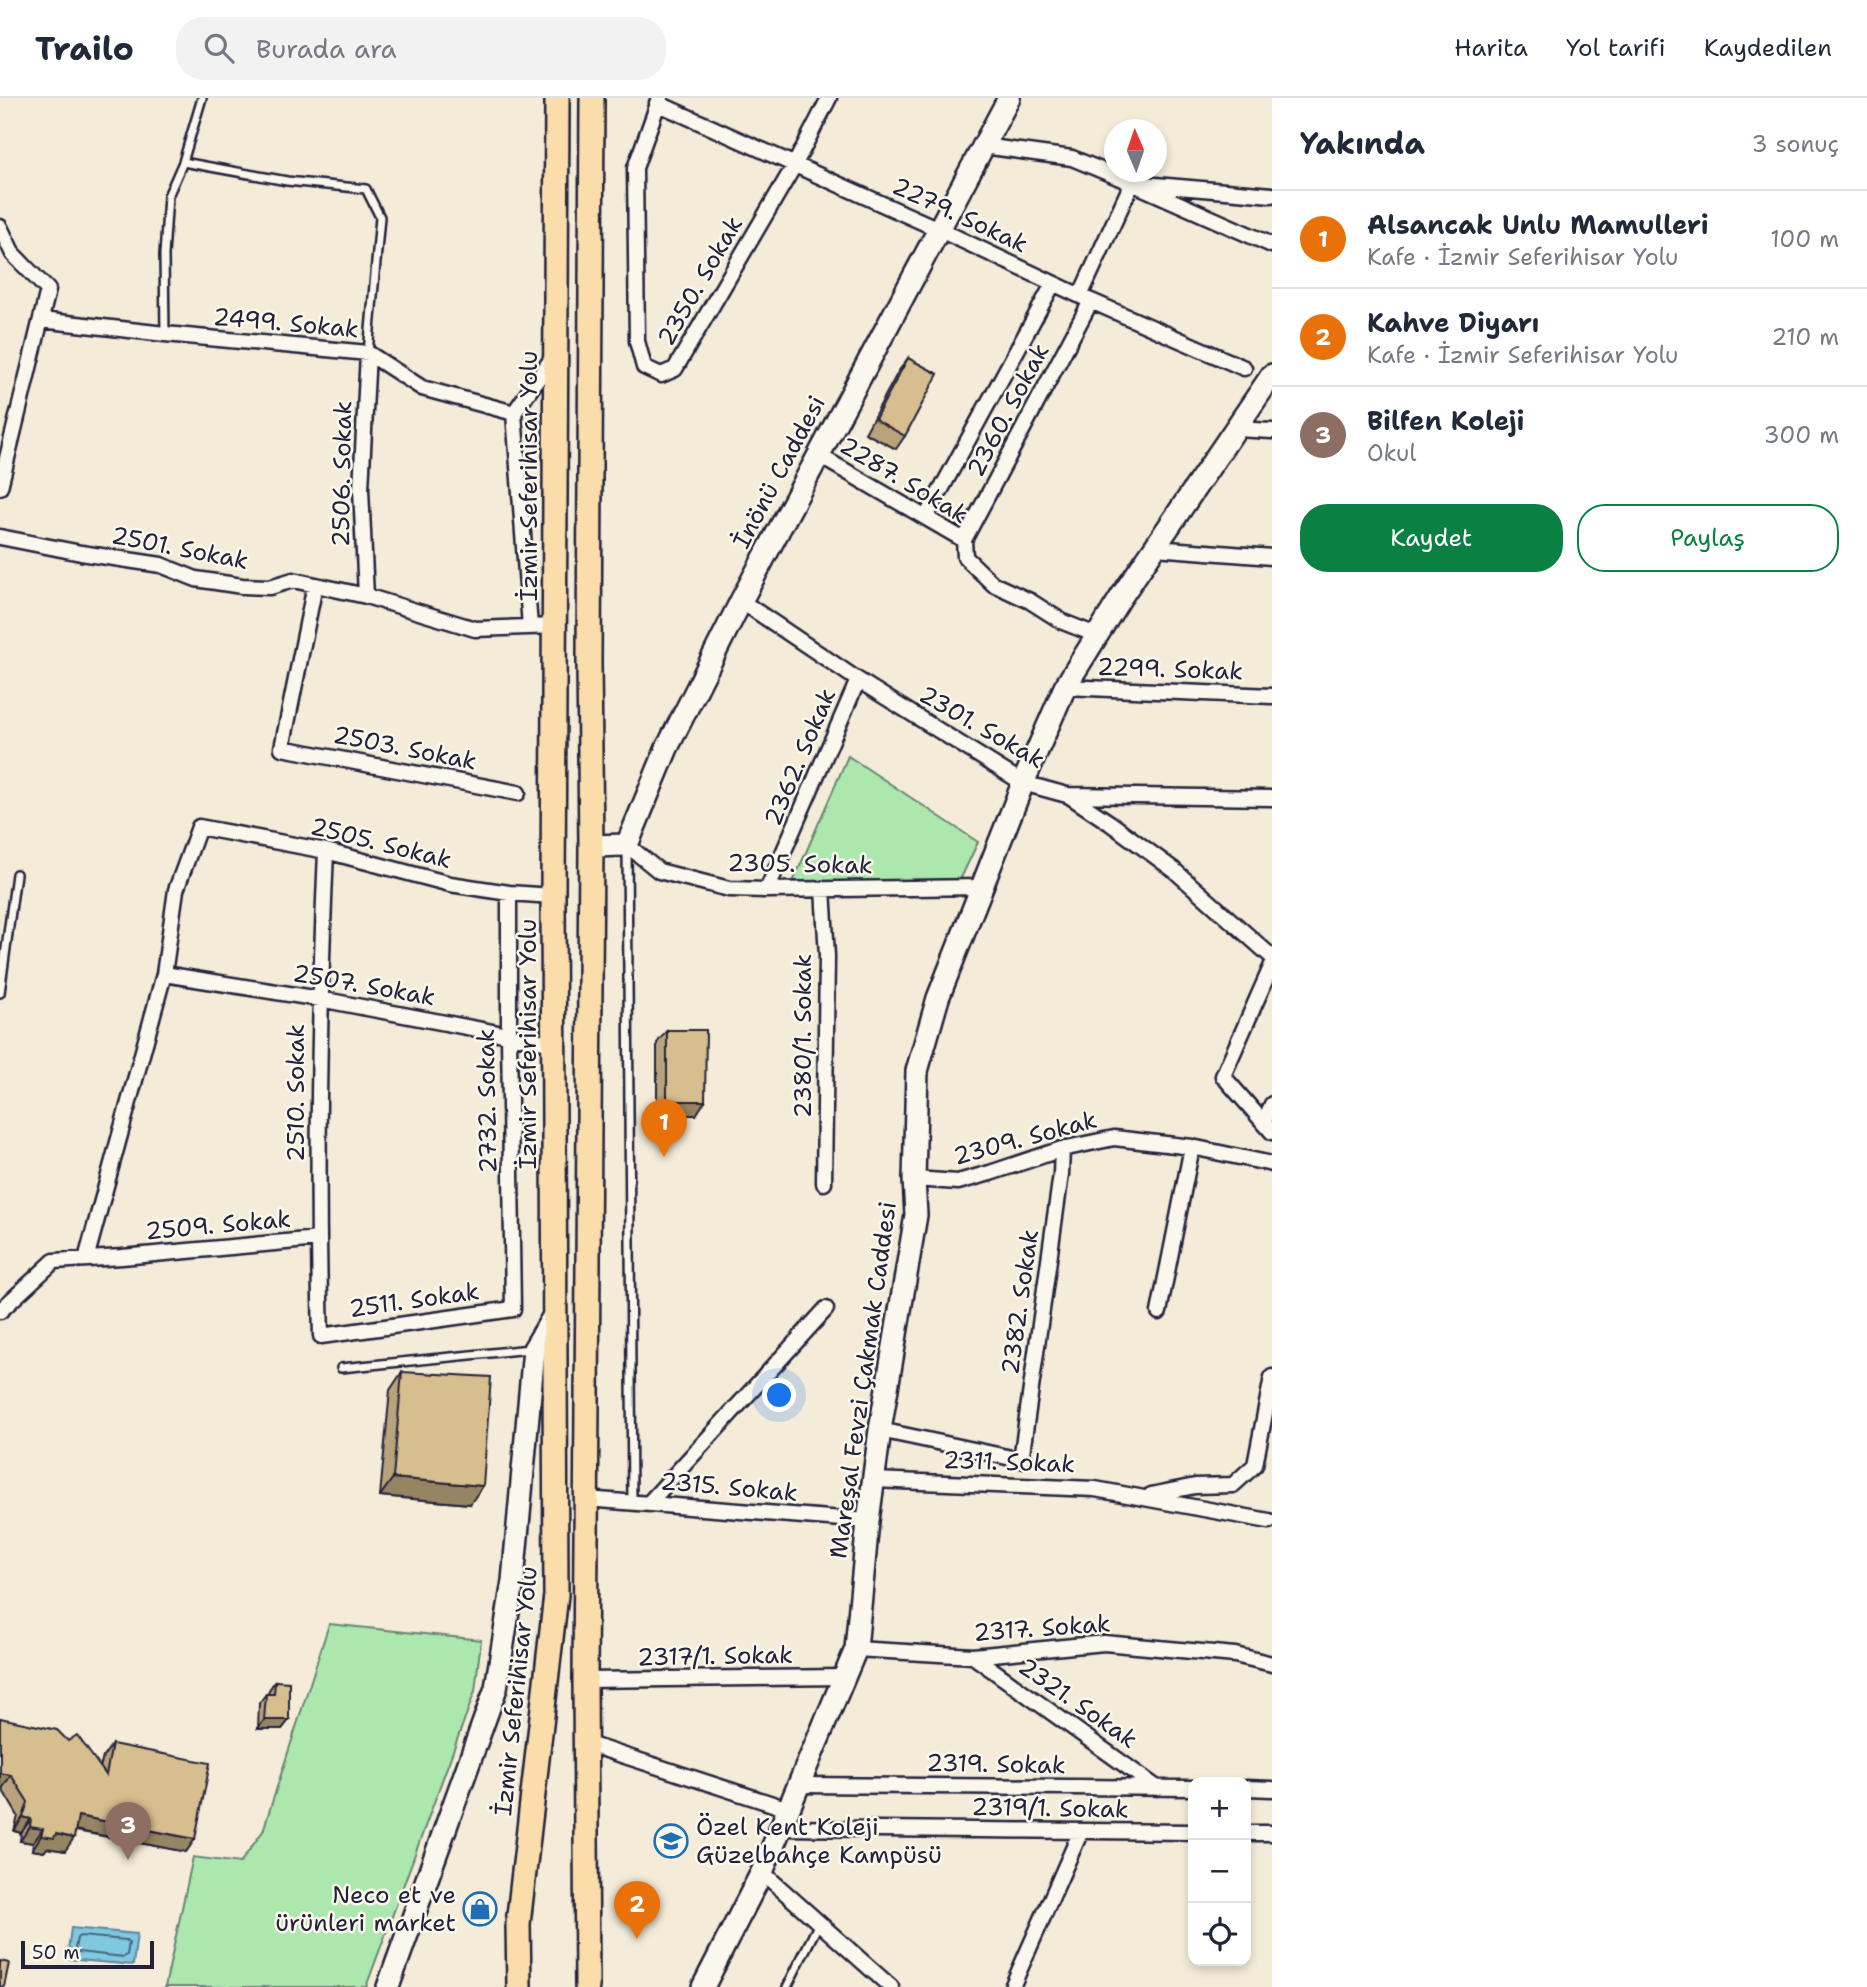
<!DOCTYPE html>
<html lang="tr">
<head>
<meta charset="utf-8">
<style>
  :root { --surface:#fff; --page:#f2f2f3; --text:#1f2937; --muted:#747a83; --line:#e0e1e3; --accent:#0b8043 }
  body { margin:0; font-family:"Shantell Sans",sans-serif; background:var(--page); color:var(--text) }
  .controls { position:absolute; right:21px; bottom:21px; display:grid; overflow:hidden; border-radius:14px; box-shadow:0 4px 10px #0003 }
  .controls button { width:63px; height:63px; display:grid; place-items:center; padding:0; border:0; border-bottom:2px solid var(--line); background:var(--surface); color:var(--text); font:35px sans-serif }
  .compass { position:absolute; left:1104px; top:21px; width:63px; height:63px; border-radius:50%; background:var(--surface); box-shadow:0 4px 10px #0003; rotate:358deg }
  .scale { position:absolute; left:21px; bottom:18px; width:133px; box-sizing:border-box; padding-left:7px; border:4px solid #22223b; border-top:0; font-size:19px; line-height:24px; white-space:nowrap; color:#22223b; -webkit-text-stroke:5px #fbf7ec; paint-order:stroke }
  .you { position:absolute; left:780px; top:1298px; width:24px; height:24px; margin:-18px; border:5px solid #fff; border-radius:50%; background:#1a73e8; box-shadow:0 0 0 10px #1a73e833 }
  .badge { display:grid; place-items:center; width:46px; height:46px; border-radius:50%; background:var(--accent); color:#fff; font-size:23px; font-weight:700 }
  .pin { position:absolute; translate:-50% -58px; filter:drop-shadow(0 2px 4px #0008) }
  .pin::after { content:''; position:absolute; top:37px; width:24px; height:21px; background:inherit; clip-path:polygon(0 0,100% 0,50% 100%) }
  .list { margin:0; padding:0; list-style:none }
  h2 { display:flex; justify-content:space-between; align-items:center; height:91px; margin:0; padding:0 28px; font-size:30px }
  h2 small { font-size:23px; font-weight:400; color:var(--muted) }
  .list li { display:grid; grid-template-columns:46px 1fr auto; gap:21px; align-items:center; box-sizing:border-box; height:98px; padding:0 28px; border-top:2px solid var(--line) }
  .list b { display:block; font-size:26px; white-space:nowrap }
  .list p { margin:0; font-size:23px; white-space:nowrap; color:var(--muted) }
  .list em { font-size:23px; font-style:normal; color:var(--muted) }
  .actions { display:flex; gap:14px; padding:21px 28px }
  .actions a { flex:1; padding:16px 0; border:2px solid var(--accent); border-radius:28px; text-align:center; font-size:24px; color:var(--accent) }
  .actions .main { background:var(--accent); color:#fff }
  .icon { flex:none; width:38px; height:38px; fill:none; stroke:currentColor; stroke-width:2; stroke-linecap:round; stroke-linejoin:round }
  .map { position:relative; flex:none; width:1272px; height:1889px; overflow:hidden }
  header { display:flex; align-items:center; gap:42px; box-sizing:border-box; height:98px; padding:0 35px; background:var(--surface); border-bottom:2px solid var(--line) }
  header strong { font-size:33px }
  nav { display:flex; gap:38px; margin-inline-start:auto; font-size:24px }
  .search { width:490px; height:63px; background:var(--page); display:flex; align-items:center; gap:18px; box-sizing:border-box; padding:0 24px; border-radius:28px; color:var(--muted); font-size:26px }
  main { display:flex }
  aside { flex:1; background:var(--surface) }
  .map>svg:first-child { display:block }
  .green { fill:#ace8ae; stroke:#678574; stroke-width:2 }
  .water { fill:#7fc8e0; stroke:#5a869e; stroke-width:2 }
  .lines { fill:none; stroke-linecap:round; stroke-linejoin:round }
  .shore { stroke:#47647d; stroke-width:2 }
  .lane-casing { stroke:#22223b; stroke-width:12 }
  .street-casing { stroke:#22223b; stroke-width:19 }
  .secondary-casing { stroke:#22223b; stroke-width:26 }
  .primary-casing { stroke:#22223b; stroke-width:28 }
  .lane { stroke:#fbf7ec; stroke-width:7 }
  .street { stroke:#fbf7ec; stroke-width:14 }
  .secondary { stroke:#fbf7ec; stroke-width:21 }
  .primary { stroke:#faddab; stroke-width:23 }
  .wall { fill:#b9a37a; stroke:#22223b; stroke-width:2 }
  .shaded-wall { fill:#968563; stroke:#22223b; stroke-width:2 }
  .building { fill:#d7be8e; stroke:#22223b; stroke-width:2 }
  .labels { text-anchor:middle; stroke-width:5; stroke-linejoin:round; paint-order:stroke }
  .street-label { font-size:24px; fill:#22223b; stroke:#fbf7ec }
  .poi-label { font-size:24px; fill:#22223b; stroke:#fbf7ec; text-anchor:start }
</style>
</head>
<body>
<header>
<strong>Trailo</strong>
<div class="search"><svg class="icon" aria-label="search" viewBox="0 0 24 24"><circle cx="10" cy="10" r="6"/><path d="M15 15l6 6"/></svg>Burada ara</div>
<nav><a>Harita</a><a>Yol tarifi</a><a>Kaydedilen</a></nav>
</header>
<main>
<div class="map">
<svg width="1272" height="1889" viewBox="0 0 1272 1889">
  <rect width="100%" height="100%" fill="#f4ecd9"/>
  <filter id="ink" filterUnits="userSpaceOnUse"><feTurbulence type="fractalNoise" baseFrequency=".0143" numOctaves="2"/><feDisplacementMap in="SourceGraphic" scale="14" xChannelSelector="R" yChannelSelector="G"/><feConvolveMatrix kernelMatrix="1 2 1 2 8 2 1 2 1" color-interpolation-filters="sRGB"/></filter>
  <g filter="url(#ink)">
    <path class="green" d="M848 658 978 744 960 782 793 784Z
      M329 1526 481 1542 475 1593 366 1889H165L193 1759 240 1765 263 1733Z"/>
    <path class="water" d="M71 1830 137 1836 133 1867 67 1861Z"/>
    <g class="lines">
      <path class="shore" d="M80 1838 126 1842 129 1845 127 1857 124 1859 78 1854 75 1851 77 1840Z"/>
      <defs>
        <path id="lane" d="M183 64 202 0
          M165 236 164 157 168 98 183 64 287 83 366 91 380 119 368 255
          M627 750 632 1404
          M0 895 16 776
          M341 1270 530 1251
          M787 1889 819 1825"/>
        <path id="street" d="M660 0 635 70 637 243 644 269 661 277 675 271 794 68 829 0
          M657 5 938 131 1091 203 1244 270
          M983 48 1072 60 1132 85 1272 97
          M0 129 13 156 48 192 0 389
          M1080 198 1132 85 1272 147
          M41 222 165 236 368 255 422 290 514 315
          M514 315 530 529
          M514 315 555 256
          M1236 331 1272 333
          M818 357 964 442 965 459 993 486 1030 503 1063 524 1099 538
          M926 419 1053 186
          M0 439 81 455 161 467 196 481 242 488 270 489 293 482 366 498 475 531 555 528
          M964 442 1091 203
          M1155 450 1272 459
          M315 487 282 650 518 695
          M366 498 361 391 368 255
          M741 503 858 582 1023 685 1067 697 1272 700
          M1065 589 1272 598
          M1068 697 1110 725 1174 772 1272 859
          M627 747 659 773 729 791 767 792 982 789
          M326 753C319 914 316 1076 321 1238L513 1211 509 937V795
          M823 791 827 858 824 1085
          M767 792 858 582
          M1272 867 1223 978 1272 1034
          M164 876 320 901 555 946
          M1264 1024 1272 1006
          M914 1081 958 1084 990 1075 1062 1051 1114 1040 1192 1049 1272 1066
          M86 1161 164 876 176 792 199 729 326 753 450 786 509 795 553 798
          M0 1213 54 1163 122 1159 318 1141
          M1159 1214 1192 1049
          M880 1332 1021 1362 1061 1076 1062 1051
          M873 1382 1095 1391 1269 1423
          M1151 1397 1195 1388 1233 1387 1255 1367 1272 1279
          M586 1401 868 1423
          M649 1405 826 1211
          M856 1551 973 1558 1104 1545 1235 1557 1272 1566
          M973 1558 1157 1690
          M585 1582 845 1579
          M585 1645 788 1711
          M798 1687 1193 1690
          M1246 1690 1272 1691
          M780 1730 1193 1734
          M1246 1735H1272
          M762 1774 891 1889
          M1012 1889 1081 1733"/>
        <path id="secondary" d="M591 748 627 747 667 650 741 503 1009 0
          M388 1889 496 1590 513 1483 534 1251 555 1216
          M703 1889 762 1774 856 1551 868 1423 880 1332 916 1117 914 1081 917 973 938 900 1023 685 1065 589 1121 499 1272 277"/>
        <path id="primary" d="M519 1889 518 1826 556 1497 553 798 557 0
          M587 1889 585 1582 591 748 589 565 592 0"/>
      </defs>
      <use href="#lane" class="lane-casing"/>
      <use href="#street" class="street-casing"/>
      <use href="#secondary" class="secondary-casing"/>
      <use href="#primary" class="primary-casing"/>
      <use href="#lane" class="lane"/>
      <use href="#street" class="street"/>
      <use href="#secondary" class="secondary"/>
      <use href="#primary" class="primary"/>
    </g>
    <path class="wall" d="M908 260 905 338 896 351 865 335 898 274Z
      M667 932 696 1017H657V945Z
      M402 1274 470 1406 380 1398 390 1292Z
      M275 1583 289 1622 282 1631H258L259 1605 266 1596H268L269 1592Z
      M0 1620 68 1643 100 1670 103 1659 112 1646 195 1741 186 1754 76 1733 65 1753 47 1750 44 1754 32 1752 33 1745 20 1743 21 1735 14 1733 18 1718 2 1691Z"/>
    <path class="shaded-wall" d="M667 1003H705L696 1017H657Z
      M393 1380 483 1388 470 1406 380 1398Z
      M264 1622H289L282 1631H258Z
      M0 1675 11 1677 2 1691 0 1690Z
      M78 1718 195 1741 186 1754 69 1731Z
      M23 1719 31 1721 21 1735 14 1733Z
      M30 1729 43 1731 33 1745 20 1743Z
      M56 1736 74 1740 65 1753 47 1750 44 1754 32 1752 41 1738Z"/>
    <path class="building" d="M908 260 938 276 905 338 875 321Z
      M667 932H706L705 1003H667Z
      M402 1274 491 1279 483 1388 393 1380Z
      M275 1583 289 1584V1622H264L266 1596H274Z
      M0 1620 57 1632 68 1643 77 1637 106 1677 112 1646 210 1665 195 1741 78 1718 74 1740 56 1736 54 1740 41 1738 43 1731 30 1729 31 1721 23 1719 28 1704 11 1677 0 1675Z
      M0 1863 9 1865 4 1889H0Z"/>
  </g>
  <defs>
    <symbol id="school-ring" viewBox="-11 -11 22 22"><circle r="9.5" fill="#fbf7ec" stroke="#1f6fb2" stroke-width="1.5"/><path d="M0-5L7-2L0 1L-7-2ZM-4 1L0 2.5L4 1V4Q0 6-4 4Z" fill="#1f6fb2"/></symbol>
    <symbol id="shop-ring" viewBox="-11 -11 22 22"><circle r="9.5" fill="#fbf7ec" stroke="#1f6fb2" stroke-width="1.5"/><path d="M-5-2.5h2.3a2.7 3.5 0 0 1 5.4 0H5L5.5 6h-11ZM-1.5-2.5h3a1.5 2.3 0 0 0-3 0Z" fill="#1f6fb2"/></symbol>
  </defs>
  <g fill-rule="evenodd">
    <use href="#school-ring" x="652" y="1724" width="38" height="38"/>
    <use href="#shop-ring" x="461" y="1792" width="38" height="38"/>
  </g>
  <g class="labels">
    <g class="street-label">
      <text transform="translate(960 117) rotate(25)" y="8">2279. Sokak</text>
      <text transform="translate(700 183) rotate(-60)" y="8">2350. Sokak</text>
      <text transform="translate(286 225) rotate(5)" y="8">2499. Sokak</text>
      <text transform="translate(1008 312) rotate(-62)" y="8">2360. Sokak</text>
      <text transform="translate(779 374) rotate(-62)" y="8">İnönü Caddesi</text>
      <text transform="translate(342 376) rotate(-89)" y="8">2506. Sokak</text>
      <text transform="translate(529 378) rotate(-90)" y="8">İzmir Seferihisar Yolu</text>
      <text transform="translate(904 382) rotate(31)" y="8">2287. Sokak</text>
      <text transform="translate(180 450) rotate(11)" y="8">2501. Sokak</text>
      <text transform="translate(1170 571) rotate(2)" y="8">2299. Sokak</text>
      <text transform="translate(982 629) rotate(30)" y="8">2301. Sokak</text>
      <text transform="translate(405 650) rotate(11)" y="8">2503. Sokak</text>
      <text transform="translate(800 659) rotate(-67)" y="8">2362. Sokak</text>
      <text transform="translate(381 745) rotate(14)" y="8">2505. Sokak</text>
      <text transform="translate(800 766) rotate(1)" y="8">2305. Sokak</text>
      <text transform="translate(364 887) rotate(10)" y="8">2507. Sokak</text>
      <text transform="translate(803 938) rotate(-90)" y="8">2380/1. Sokak</text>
      <text transform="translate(528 946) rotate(-90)" y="8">İzmir Seferihisar Yolu</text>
      <text transform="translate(296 995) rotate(-90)" y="8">2510. Sokak</text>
      <text transform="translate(487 1003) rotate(-91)" y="8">2732. Sokak</text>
      <text transform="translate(1025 1040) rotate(-15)" y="8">2309. Sokak</text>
      <text transform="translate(218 1127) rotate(-5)" y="8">2509. Sokak</text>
      <text transform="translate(414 1202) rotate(-8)" y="8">2511. Sokak</text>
      <text transform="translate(1020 1204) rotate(-82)" y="8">2382. Sokak</text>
      <text transform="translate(863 1282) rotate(-82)" y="8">Mareşal Fevzi Çakmak Caddesi</text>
      <text transform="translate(1009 1364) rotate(2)" y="8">2311. Sokak</text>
      <text transform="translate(729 1389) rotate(5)" y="8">2315. Sokak</text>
      <text transform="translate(1042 1530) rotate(-4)" y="8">2317. Sokak</text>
      <text transform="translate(715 1558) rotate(-1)" y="8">2317/1. Sokak</text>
      <text transform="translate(516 1593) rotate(-84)" y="8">İzmir Seferihisar Yolu</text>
      <text transform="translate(1078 1605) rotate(35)" y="8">2321. Sokak</text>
      <text transform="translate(996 1666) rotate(1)" y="8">2319. Sokak</text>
      <text transform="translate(1050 1710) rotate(1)" y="8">2319/1. Sokak</text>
    </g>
    <g class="poi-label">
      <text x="696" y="1737">Özel Kent Koleji<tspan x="696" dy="28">Güzelbahçe Kampüsü</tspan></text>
      <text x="456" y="1805" text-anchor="end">Neco et ve<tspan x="456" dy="28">ürünleri market</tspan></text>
    </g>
  </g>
</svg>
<div class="controls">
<button>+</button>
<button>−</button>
<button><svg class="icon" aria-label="locate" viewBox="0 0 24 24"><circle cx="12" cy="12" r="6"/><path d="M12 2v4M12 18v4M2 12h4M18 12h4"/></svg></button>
</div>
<svg class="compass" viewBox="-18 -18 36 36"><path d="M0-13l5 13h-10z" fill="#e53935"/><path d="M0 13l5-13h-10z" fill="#747a83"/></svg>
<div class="scale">50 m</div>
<div class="you"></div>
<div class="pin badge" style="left:664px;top:1059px;background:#e8710a">1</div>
<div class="pin badge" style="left:637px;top:1841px;background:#e8710a">2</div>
<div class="pin badge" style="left:128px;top:1762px;background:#8d6e63">3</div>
</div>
<aside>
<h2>Yakında<small>3 sonuç</small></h2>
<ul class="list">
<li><span class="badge" style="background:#e8710a">1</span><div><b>Alsancak Unlu Mamulleri</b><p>Kafe · İzmir Seferihisar Yolu</p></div><em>100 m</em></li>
<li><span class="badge" style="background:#e8710a">2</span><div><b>Kahve Diyarı</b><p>Kafe · İzmir Seferihisar Yolu</p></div><em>210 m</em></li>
<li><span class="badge" style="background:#8d6e63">3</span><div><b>Bilfen Koleji</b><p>Okul</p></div><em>300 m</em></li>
</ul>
<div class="actions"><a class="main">Kaydet</a><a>Paylaş</a></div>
</aside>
</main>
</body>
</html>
